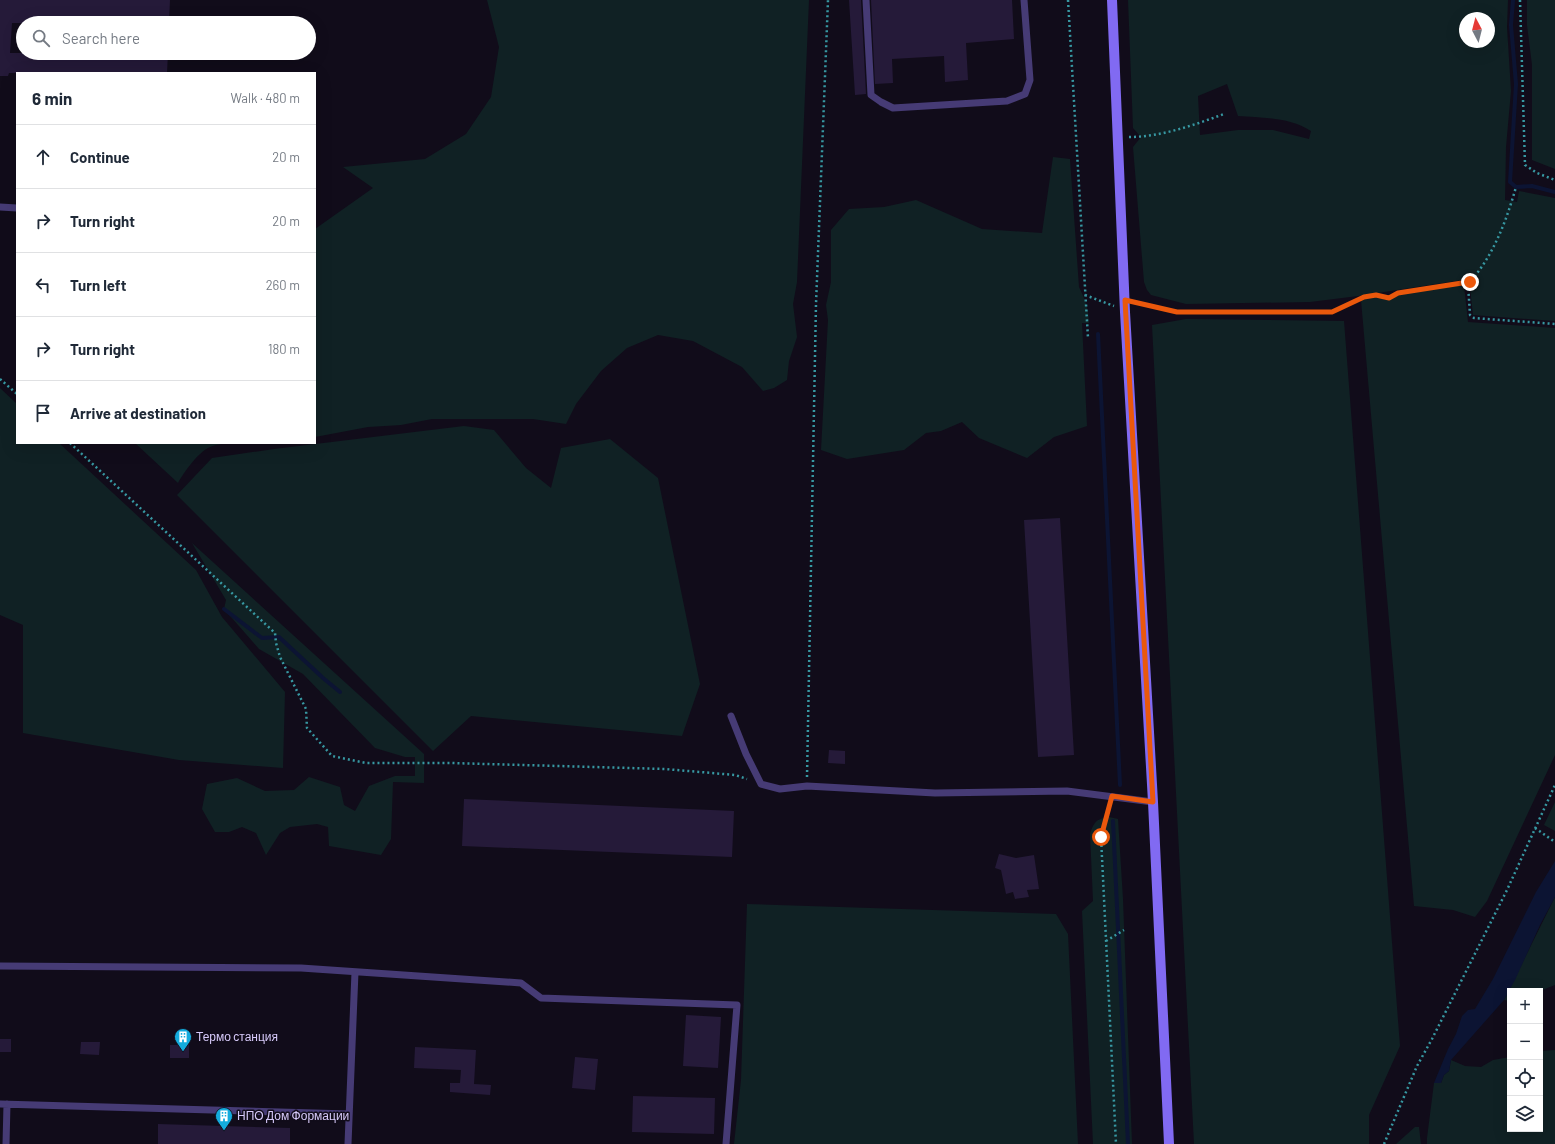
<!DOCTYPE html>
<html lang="en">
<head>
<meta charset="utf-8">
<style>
  :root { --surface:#fff; --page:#f2f2f3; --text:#1f2937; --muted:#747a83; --line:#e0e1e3 }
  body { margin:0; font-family:Barlow,sans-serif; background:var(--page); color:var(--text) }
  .controls { position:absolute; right:12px; bottom:12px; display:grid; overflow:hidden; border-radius:0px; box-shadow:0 4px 16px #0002 }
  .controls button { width:36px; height:36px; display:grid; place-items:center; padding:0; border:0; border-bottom:1px solid var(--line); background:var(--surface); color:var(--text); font:20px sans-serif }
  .compass { position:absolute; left:1459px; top:12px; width:36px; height:36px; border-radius:50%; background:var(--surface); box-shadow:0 4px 16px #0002; rotate:353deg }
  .stop { position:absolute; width:12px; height:12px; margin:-9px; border:3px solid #ea580c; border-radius:50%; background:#fff }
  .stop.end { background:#ea580c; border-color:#fff; box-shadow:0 1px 4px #0008 }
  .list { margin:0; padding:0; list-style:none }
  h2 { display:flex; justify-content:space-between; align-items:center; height:52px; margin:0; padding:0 16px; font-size:17px }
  h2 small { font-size:13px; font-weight:400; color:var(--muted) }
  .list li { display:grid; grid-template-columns:26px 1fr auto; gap:12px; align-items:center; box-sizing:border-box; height:64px; padding:0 16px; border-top:1px solid var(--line) }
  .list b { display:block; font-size:15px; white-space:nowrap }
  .list em { font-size:13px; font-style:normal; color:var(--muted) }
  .icon { flex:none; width:22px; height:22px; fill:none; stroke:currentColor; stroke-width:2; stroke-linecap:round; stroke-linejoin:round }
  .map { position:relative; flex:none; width:1555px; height:1144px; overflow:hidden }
  .search { position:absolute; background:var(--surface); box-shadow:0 4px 16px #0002; left:16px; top:16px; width:300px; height:44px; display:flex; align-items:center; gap:10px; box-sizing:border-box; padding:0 14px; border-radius:22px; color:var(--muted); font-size:15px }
  .panel { position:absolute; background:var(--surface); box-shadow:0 4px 16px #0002; left:16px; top:72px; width:300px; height:372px; border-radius:0px }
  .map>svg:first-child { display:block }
  .green { fill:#102124; fill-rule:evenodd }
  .water { fill:#0c1433 }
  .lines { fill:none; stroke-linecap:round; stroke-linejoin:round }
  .stream { stroke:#0c1433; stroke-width:4 }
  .building { fill:#251a39 }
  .path { stroke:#3798a2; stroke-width:2.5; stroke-dasharray:2 3; stroke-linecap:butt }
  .lane { stroke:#463b75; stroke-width:7 }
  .secondary { stroke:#816af2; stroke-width:10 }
  .route { stroke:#ea580c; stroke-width:5 }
  .labels { text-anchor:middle; stroke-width:3; stroke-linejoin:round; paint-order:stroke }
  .poi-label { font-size:12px; fill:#d7cafa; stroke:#110c1a; text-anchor:start }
</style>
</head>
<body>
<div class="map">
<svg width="1555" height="1144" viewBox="0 0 1555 1144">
  <rect width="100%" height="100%" fill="#110c1a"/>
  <path class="green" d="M487 0H809L797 282 793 304 797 337 789 361 787 380 774 388 763 391 742 367 693 341 658 335 627 348 601 371 576 404 566 424 533 419H432L401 425 368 427 315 437V229L373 188 343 167 425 159 466 134 491 97 499 47Z
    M1128 0H1508L1507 27 1511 91 1506 147 1505 200 1517 202 1519 191 1555 198V321L1473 315 1469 279 1358 296 1310 302 1186 304 1151 295 1147 290 1144 282 1133 147 1141 137 1133 128ZM1465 18H1489V42H1465ZM1227 84 1238 116C1263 118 1289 117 1311 131L1309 139 1273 130H1238L1200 135 1198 96Z
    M1527 0H1555V169L1532 160V65L1527 25Z
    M1053 157 1070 159 1079 287C1085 299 1089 310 1089 323H1082L1087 426 1054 437 1027 458 979 438 962 422 941 431 926 433 904 450 847 459 821 450 828 320 826 305 831 282V230L849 209 884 207 916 200 982 229 1042 233Z
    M1464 285 1468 322 1555 328V755L1487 901 1475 917 1453 910 1414 906 1361 300 1376 296 1386 300 1398 294Z
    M1186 319 1344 321 1400 1046 1369 1115V1144H1194L1152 325Z
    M0 388 17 404V443H59L196 570 222 617 285 692 283 768 179 760 23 733V625L0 615Z
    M464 426 494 430 526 468 551 488 561 448 610 439 658 478 700 684 682 736 471 716 433 751 177 495 212 458 274 449Z
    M135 443H249C236 443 220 442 208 448 197 454 184 472 178 483Z
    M192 543 424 754V783L393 782 391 839 381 855 329 846 328 827 317 824 290 827 280 833 266 855 256 833 242 827 229 832H215L202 809 207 784 237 778 265 791 294 790 309 777 340 787 344 805 355 811 369 786 395 776H415V757H405L375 748 303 674 259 649 224 609 226 600Z
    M1555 802V831L1544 825Z
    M1109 817 1118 819 1123 899 1132 1144H1093L1082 911 1093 901 1090 834C1094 822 1096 819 1109 817Z
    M1555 897V985L1540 991H1510V1001L1504 1000Z
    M747 904 1056 914 1068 934 1078 1144H734L741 1080Z
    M1555 1050V1144H1427V1138L1434 1083H1441L1444 1075 1449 1071 1451 1060 1465 1066 1481 1067 1493 1060 1510 1057V1129H1540V1051Z
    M1415 1127H1419L1421 1144H1396Z"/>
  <path class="water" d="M1555 861V897L1540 925 1515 980 1504 1000 1451 1060 1449 1071 1444 1075 1441 1083H1434L1448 1049 1456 1034 1462 1016 1468 1010 1475 1009 1493 979 1536 892Z"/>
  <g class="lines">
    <path class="stream" d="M1513 0 1511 25 1516 84 1510 182 1516 187 1532 186 1555 192
      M1098 334 1120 785
      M224 609 262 638 279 637 323 678 340 692
      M1113 821 1128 1144"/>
  </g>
  <path class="building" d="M0 0H170L169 23H12L10 53H168L167 73H9L8 76H0Z
    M849 0H861L866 94 855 95Z
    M871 0H1012L1014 39 966 43 968 80 945 82 944 56 892 59 893 83 875 84Z
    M1060 518 1074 755 1038 757 1024 520Z
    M829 750 845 751V764L828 763Z
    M464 799 734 811 732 857 462 846Z
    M999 854 1016 858 1034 855 1039 889 1027 890 1029 897 1015 899 1013 892 1006 894 1001 870 995 868Z
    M686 1015 721 1017 718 1068 683 1066Z
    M0 1039H11V1052H0Z
    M81 1042H100L99 1055 80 1054Z
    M170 1045H189V1058H170Z
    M415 1047 476 1050 474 1084 491 1085 490 1095 450 1092V1083H460L461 1070 414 1068Z
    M575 1057 598 1059 595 1090 572 1088Z
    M633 1096 715 1098 714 1134 632 1132Z
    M158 1124 290 1128V1144H158Z"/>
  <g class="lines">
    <path class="path" d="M1068 0 1088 338
      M1520 0 1525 165 1537 173 1555 180
      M1129 137C1161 137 1194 125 1224 114
      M1468 284C1493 257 1506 222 1516 187
      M1085 295 1114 306
      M1135 302 1177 312H1332L1364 297 1376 295 1389 298 1398 293 1462 283 1468 284 1470 315 1474 318 1555 324
      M0 379 17 394
      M70 443 275 633 276 643 280 657 306 709 307 728 332 756 366 763H451L665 769 735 775 747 779
      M807 777 816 304 828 0
      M1109 806 1101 837 1116 1144
      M1535 828 1555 842
      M1106 941 1124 930
      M1384 1144 1417 1066 1432 1039 1507 890 1555 785"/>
    <path class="lane" d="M866 0 871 95 881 102 893 108 1007 101 1025 94 1030 80 1024 0
      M0 207 17 208
      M731 716 746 754 761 784 780 789 807 786 935 793 1067 791 1153 802
      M0 966 301 968 521 983 541 998 737 1005 726 1144
      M0 1104 349 1114
      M6 1144 7 1104
      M348 1144 355 972"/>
    <path class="secondary" d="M1112 0 1125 312 1153 802 1169 1144"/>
  </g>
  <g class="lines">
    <path class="route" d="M1101 837 1112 796 1153 802 1125 300 1177 312H1332L1364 297 1376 295 1389 298 1398 293 1462 283 1468 284 1470 282"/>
  </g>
  <defs>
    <symbol id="building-pin" viewBox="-11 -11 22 30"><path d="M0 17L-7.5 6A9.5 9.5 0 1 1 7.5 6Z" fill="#14abdd" stroke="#110c1a"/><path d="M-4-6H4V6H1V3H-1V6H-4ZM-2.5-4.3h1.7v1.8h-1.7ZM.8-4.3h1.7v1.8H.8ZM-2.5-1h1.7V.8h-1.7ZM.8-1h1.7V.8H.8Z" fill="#fff"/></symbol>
  </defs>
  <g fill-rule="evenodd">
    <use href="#building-pin" x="173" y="1027" width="20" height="27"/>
    <use href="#building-pin" x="214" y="1106" width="20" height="27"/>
  </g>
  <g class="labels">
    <g class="poi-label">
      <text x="196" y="1041">Термо станция</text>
      <text x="237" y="1120">НПО Дом Формации</text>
    </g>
  </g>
</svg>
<div class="controls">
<button>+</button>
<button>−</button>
<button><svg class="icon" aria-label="locate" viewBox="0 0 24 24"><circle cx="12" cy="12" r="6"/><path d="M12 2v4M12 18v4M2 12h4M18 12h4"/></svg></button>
<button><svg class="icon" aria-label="layers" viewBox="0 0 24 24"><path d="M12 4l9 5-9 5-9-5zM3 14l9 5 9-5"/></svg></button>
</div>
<svg class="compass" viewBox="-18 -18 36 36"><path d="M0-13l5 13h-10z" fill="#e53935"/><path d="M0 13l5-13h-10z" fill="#747a83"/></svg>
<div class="stop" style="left:1101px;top:837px"></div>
<div class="stop end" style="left:1470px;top:282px"></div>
<div class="search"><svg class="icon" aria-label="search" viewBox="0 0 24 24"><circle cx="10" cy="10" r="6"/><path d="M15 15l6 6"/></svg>Search here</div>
<section class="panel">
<h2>6 min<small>Walk · 480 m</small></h2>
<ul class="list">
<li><svg class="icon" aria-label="ahead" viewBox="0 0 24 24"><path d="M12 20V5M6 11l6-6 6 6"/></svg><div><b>Continue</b></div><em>20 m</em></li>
<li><svg class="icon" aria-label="right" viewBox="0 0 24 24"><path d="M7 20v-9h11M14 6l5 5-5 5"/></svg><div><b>Turn right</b></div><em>20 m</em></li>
<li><svg class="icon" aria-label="left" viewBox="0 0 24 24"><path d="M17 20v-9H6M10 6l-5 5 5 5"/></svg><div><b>Turn left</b></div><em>260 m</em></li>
<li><svg class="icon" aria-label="right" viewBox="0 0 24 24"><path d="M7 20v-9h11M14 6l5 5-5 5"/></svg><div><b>Turn right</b></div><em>180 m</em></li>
<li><svg class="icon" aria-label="arrive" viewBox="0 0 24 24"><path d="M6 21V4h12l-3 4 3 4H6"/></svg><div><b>Arrive at destination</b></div></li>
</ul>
</section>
</div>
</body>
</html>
